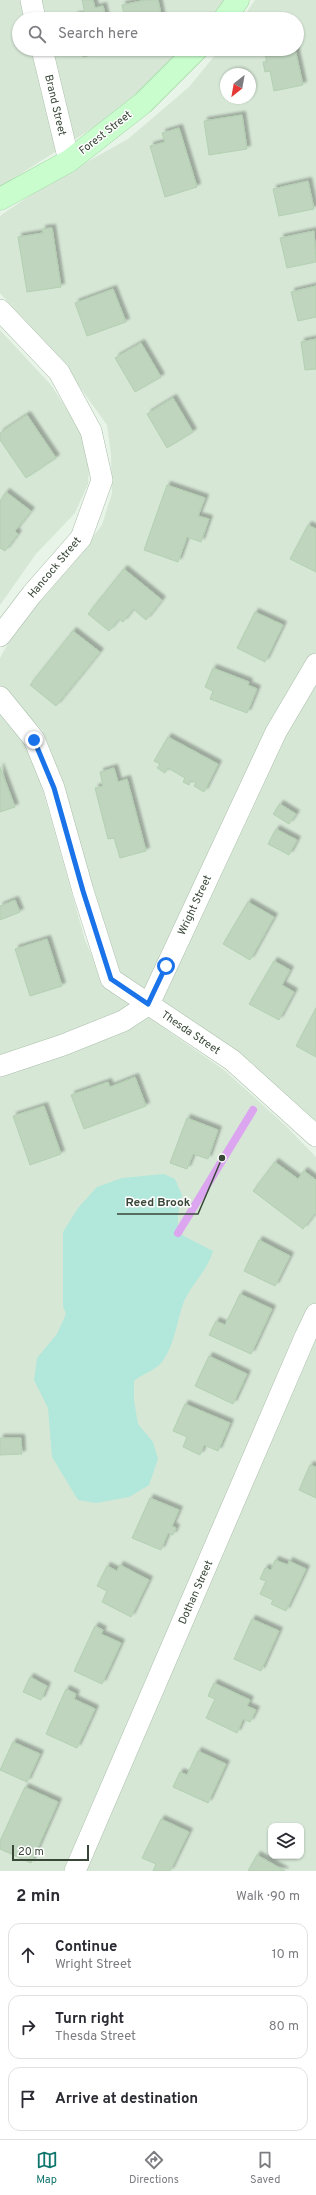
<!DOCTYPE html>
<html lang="en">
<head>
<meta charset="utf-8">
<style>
  :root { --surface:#fff; --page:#f7f7f7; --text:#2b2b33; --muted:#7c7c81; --line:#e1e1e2; --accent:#0f766e }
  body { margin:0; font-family:Overpass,sans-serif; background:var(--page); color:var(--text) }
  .controls { position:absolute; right:12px; bottom:12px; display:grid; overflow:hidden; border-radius:8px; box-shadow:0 1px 3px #0004 }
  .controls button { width:36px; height:36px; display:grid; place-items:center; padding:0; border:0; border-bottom:1px solid var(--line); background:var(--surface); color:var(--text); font:20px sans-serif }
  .compass { position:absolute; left:220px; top:68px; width:36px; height:36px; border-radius:50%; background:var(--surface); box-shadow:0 1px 3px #0004; rotate:211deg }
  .scale { position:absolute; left:12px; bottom:10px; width:77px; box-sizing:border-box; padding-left:4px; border:2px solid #384737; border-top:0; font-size:11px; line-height:14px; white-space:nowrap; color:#384737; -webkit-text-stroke:3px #fff; paint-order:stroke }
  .stop { position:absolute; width:12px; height:12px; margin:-9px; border:3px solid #1a73e8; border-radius:50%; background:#fff }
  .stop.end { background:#1a73e8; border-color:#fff; box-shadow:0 1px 4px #0008 }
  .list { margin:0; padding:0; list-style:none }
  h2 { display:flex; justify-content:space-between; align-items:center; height:52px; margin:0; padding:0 16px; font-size:17px }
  h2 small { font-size:13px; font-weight:400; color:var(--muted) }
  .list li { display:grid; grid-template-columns:26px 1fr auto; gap:12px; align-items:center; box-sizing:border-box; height:64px; margin:0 8px 8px; padding:0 8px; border:1px solid var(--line); border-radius:12px }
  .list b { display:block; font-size:15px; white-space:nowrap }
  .list p { margin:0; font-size:13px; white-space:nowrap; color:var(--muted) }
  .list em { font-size:13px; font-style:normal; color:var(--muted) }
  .icon { flex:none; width:22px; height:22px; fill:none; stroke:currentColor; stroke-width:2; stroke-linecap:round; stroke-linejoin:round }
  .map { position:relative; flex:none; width:316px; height:1871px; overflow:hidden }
  .search { position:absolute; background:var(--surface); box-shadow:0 1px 3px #0004; left:12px; right:12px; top:12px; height:44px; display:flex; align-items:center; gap:10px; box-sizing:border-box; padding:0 14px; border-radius:22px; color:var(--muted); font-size:15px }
  .sheet { height:268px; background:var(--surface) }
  nav { display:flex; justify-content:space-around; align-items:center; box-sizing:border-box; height:56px; border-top:1px solid var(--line); background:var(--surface); font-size:11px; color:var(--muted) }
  nav a { display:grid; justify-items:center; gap:2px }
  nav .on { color:var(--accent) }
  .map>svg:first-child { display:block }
  .residential { fill:#d6e7d6; fill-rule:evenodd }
  .green { fill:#b2e7db }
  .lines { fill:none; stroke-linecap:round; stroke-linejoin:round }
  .stream { stroke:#dba6ef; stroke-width:8 }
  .building { fill:#bfd5be; stroke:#b3d0b1; filter:url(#shadow) }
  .street-casing { stroke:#abbfab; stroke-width:22 }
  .secondary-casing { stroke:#9bd59e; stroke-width:23 }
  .street { stroke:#fff; stroke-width:21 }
  .secondary { stroke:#c9fdcd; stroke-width:22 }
  .route { stroke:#1a73e8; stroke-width:5 }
  .labels { text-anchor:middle; stroke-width:3; stroke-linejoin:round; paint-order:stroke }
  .street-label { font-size:11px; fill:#384737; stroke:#fff }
  .leader { fill:none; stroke:#384737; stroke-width:1.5 }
  .callout-dot { fill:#384737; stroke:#fff; stroke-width:1.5 }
  .callout-label { font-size:12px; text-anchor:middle; font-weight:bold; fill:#384737; stroke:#fff; stroke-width:3; stroke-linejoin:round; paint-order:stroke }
</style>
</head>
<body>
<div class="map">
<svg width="316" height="1871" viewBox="0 0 316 1871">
  <defs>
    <filter id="shadow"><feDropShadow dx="3.5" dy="-3.5" stdDeviation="1" flood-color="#0004"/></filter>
  </defs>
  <rect width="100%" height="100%" fill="#e8f4e8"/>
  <path class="residential" d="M0 0H228L212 19H19V49H185L121 110 0 187Z
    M255 0H316V1128L119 974 60 776 43 731 0 687V658L15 631 71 566 102 525 112 493 111 455 107 425 64 365 0 293V216L44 186 128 139 189 87 220 49H297V19H242ZM226 74H250V98H226Z
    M0 330 51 385 77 425 90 454 88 484 75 513 36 554 0 605Z
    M0 714 24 741 37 770 85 940 106 988 129 1000 168 1031 224 1070 285 1125 316 1157V1871H0ZM271 1826H301V1856H271Z"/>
  <path class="green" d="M164 1174 175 1179 182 1195 178 1214V1233L213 1251C207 1272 190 1285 183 1304 176 1324 175 1344 162 1362 156 1370 142 1374 134 1381V1401L138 1424 153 1442 158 1459 149 1485 129 1497 96 1503 78 1500 52 1457 48 1408 34 1380 37 1358 57 1334 66 1314 63 1306V1232L78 1208 97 1187 122 1178Z"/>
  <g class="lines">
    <path class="stream" d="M178 1233 253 1110"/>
  </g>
  <path class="building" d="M82 0H93L95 8 103 6 106 19H74V16L85 14Z
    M146 0H158L162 19H125L122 5Z
    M81 49H113V50L83 57Z
    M264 49H295L303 85 274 91 270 71 265 72 263 62H267Z
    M242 115 247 149 209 155 204 121Z
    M179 128 197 187 165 197 150 146 165 142 162 133Z
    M308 181 314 209 279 216 273 189Z
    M52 228 61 287 27 292 18 237 43 233 42 229Z
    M314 231 316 262 287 268 280 238Z
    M316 286V317L298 321 291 292Z
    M113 289 126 322 87 336 75 303Z
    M316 339V369L305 370 301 342Z
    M141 343 161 377 135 392 115 358Z
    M173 398 193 432 167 448 147 414Z
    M27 415 56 458 26 478 0 440V433Z
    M167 485 205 498 198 516 209 519 201 542 187 537 178 562 144 550Z
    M6 492 31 511 15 531 18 534 5 551 0 548V501Z
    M308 525 316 529V572L290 559Z
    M124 569 162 600 146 620 133 609 123 622 119 619 109 631 88 614Z
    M255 612 283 625 265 662 237 648Z
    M73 631 100 652 56 706 30 685Z
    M213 668 249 682 248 685 257 689 247 713 210 699 213 691 205 687Z
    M168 737 218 764 204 792 194 786 196 783 191 780 189 785 183 782 185 778 168 768 165 773 157 768 160 764 154 761Z
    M0 767 15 807 0 812Z
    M114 768 118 782 127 779 146 851 120 858 114 838 108 839 95 788 103 786 100 772Z
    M280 804 296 814 289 824 273 814Z
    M276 829 297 840 289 855 268 844Z
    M15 900 20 912 0 920V906Z
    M248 902 274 917 250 960 223 944Z
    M47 939 62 986 30 996 15 949Z
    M274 961 290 970 282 985 294 992 279 1020 249 1004Z
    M316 1008V1057L296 1046Z
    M135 1077 146 1106 84 1129 71 1095 108 1082 110 1087Z
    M44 1106 61 1154 30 1165 13 1116Z
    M187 1118 218 1130 208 1159 193 1154 187 1169 170 1163Z
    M275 1162 298 1179 304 1171 316 1180V1212L303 1229 253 1191Z
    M259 1240 290 1256 275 1286 244 1271Z
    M240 1294 272 1309 251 1354 209 1335 216 1321 225 1325Z
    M209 1356 247 1374 233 1404 195 1386Z
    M185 1404 230 1423 218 1451 204 1445 200 1455 183 1447 187 1437 173 1431Z
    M0 1438H21L22 1454 0 1455Z
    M310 1465 316 1467V1498L299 1490Z
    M150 1498 179 1510 172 1526 176 1528 173 1535 168 1533 161 1550 132 1538Z
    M275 1560 288 1565 289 1561 306 1569 286 1611 271 1604 273 1600 260 1594 266 1581 260 1579 265 1568 271 1570Z
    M120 1565 149 1580 131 1617 102 1602 107 1591 97 1586 107 1566 117 1571Z
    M252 1619 279 1631 261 1671 234 1659Z
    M95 1626 103 1630 101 1634 121 1643 102 1684 74 1671Z
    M30 1677 47 1686 41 1700 23 1692Z
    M214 1683 250 1700 247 1706 256 1710 250 1722 243 1719 237 1733 206 1718 215 1699 208 1696Z
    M66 1689 76 1694 74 1699 95 1709 77 1748 46 1734Z
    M13 1742 40 1754 27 1782 0 1770Z
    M198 1751 226 1764 208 1803 173 1787 180 1772 187 1775Z
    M25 1787 58 1802 31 1863 0 1849V1841Z
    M161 1819 189 1832 170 1871H153L156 1864 142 1858Z
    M257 1855 285 1871H248Z"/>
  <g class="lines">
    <defs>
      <path id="street" d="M31 0 35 19
        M42 49 69 161
        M0 310 59 372 91 431 102 480 81 538 32 594 0 636
        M0 697 34 739 54 788 83 891 111 979 232 1060 316 1136
        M0 1066 63 1045 123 1021 149 1004 276 732 316 664
        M75 1871 305 1337 316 1314"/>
      <path id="secondary" d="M224 19 238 0
        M0 199 69 161 143 103 197 49"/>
    </defs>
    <use href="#street" class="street-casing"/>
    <use href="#secondary" class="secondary-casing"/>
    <use href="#street" class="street"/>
    <use href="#secondary" class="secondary"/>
  </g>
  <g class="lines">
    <path class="route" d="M34 740 54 788 83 891 111 979 148 1004 166 966"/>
  </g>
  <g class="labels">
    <g class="street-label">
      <text transform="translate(56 105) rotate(77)" y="4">Brand Street</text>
      <text transform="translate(105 132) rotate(-38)" y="4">Forest Street</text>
      <text transform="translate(54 567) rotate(-50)" y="4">Hancock Street</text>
      <text transform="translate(194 905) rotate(-65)" y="4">Wright Street</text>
      <text transform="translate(191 1032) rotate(34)" y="4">Thesda Street</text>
      <text transform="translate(195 1592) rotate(-66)" y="4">Dothan Street</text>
    </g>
  </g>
  <path class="leader" d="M222 1158L198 1214H117"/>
  <circle class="callout-dot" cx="222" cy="1158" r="4"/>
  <g class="callout-label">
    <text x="158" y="1206">Reed Brook</text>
  </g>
</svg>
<div class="controls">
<button><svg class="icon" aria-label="layers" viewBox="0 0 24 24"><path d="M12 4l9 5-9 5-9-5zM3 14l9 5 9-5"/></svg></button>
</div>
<svg class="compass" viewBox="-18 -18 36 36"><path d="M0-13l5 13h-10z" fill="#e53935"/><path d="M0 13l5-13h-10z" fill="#7c7c81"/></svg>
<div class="scale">20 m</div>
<div class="stop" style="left:166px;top:966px"></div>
<div class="stop end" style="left:34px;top:740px"></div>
<div class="search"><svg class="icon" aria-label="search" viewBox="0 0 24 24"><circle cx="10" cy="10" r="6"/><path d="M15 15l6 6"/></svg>Search here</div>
</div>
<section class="sheet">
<h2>2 min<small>Walk · 90 m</small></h2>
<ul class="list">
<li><svg class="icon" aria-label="ahead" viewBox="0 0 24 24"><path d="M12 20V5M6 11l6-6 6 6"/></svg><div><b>Continue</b><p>Wright Street</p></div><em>10 m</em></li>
<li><svg class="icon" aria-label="right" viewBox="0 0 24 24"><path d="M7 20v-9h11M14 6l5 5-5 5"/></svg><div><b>Turn right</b><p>Thesda Street</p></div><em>80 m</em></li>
<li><svg class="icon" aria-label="arrive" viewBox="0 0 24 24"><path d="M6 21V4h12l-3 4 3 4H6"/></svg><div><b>Arrive at destination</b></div></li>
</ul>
</section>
<nav>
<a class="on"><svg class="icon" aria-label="map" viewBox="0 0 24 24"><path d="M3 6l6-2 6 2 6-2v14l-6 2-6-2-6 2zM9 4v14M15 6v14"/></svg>Map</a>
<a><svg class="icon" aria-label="directions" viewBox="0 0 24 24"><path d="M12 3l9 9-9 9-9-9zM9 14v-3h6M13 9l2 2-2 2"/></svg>Directions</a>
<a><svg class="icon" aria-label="saved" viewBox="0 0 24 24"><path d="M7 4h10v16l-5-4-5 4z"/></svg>Saved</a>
</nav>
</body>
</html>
